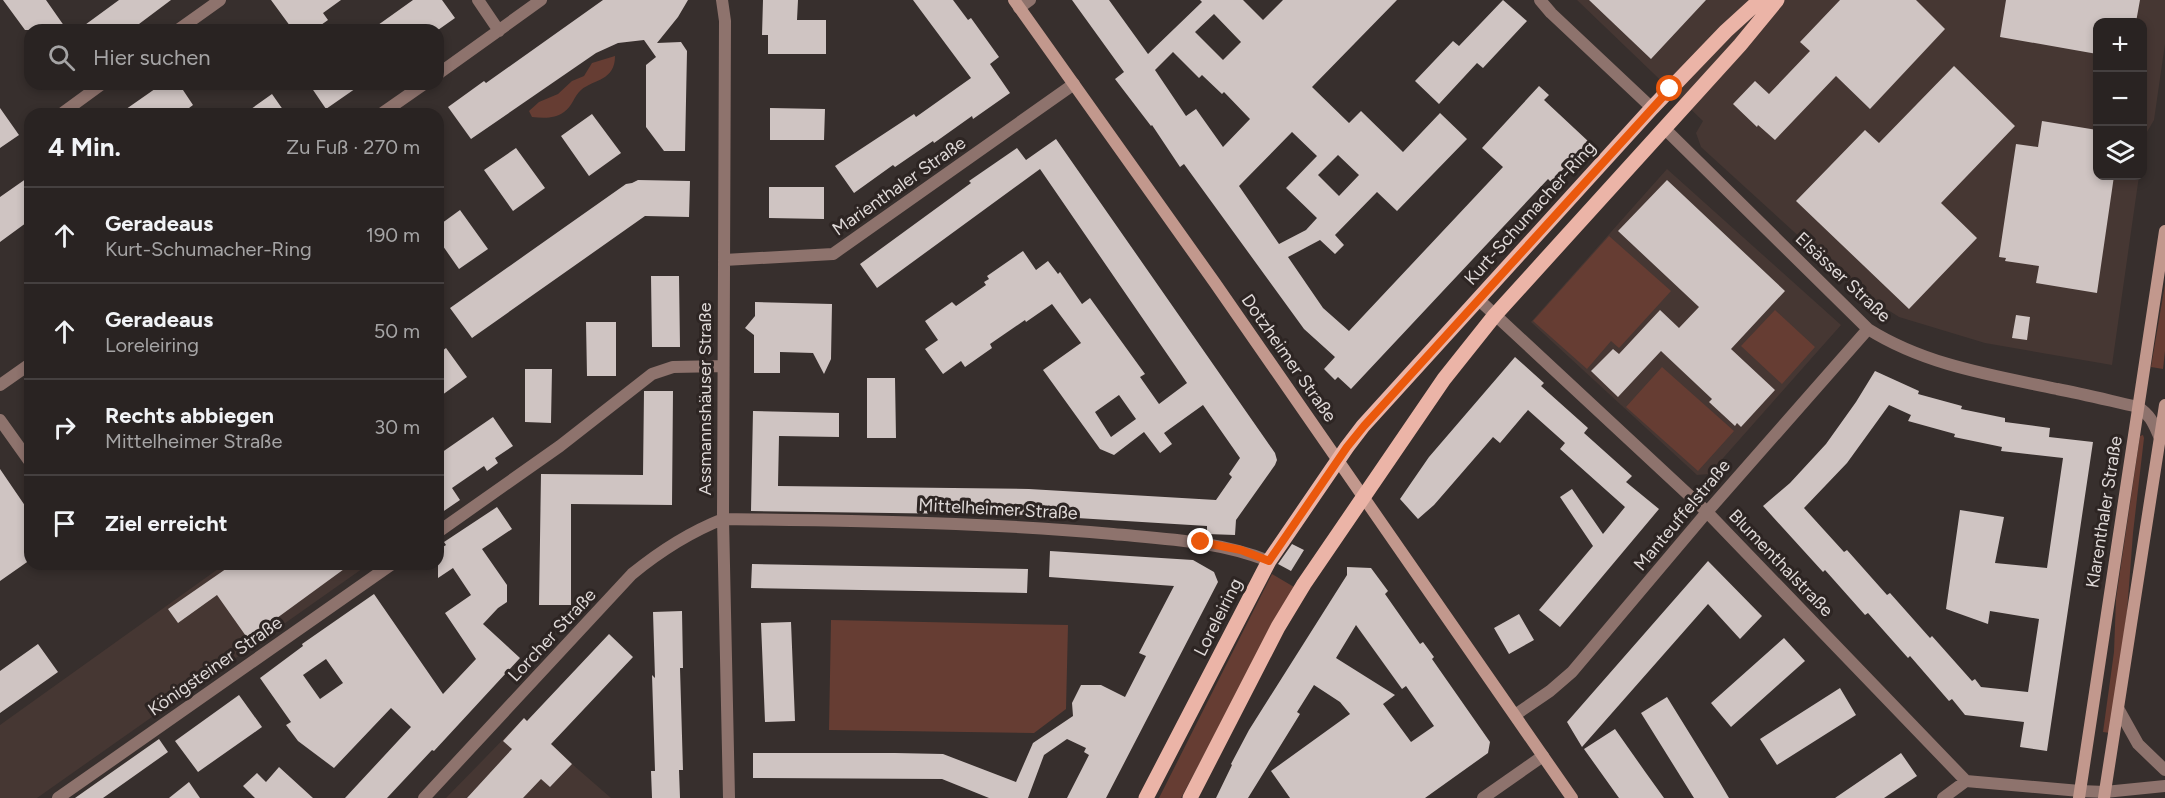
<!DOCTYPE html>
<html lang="de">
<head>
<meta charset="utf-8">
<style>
  :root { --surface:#292322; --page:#352f2f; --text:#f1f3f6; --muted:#a5a4a5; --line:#454040 }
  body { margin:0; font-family:Figtree,sans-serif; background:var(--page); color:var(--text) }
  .controls { position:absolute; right:18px; top:18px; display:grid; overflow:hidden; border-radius:12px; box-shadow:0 3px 9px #0003 }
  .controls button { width:54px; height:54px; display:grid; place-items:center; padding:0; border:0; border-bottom:2px solid var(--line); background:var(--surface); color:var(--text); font:30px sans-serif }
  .stop { position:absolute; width:18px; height:18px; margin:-14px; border:4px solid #ea580c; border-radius:50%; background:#fff }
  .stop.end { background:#ea580c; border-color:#fff; box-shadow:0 2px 6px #0008 }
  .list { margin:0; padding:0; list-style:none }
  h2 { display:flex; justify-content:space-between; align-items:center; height:78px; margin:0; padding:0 24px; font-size:26px }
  h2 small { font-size:20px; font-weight:400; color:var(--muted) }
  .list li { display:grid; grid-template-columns:39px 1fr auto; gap:18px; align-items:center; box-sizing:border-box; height:96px; padding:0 24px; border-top:2px solid var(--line) }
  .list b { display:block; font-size:22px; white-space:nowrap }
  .list p { margin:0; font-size:20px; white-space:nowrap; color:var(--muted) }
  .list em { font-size:20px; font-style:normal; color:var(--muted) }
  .icon { flex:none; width:33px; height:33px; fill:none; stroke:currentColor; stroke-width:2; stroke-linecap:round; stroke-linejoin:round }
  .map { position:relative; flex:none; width:2165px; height:798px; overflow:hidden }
  .search { position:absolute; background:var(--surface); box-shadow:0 3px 9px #0003; left:24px; top:24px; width:420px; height:66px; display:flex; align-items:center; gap:15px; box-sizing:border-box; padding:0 21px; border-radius:18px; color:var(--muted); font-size:22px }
  .panel { position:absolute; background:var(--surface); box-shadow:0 3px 9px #0003; left:24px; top:108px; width:420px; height:462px; border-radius:18px }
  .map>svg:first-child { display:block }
  .built { fill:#463733 }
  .green { fill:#663d33 }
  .building { fill:#cfc4c2; fill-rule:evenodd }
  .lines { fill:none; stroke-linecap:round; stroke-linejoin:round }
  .minor { stroke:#8e736d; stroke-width:12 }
  .tertiary { stroke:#8e736d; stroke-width:12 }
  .secondary { stroke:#c2988d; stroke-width:12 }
  .primary { stroke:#ebb4a7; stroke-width:15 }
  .route { stroke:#ea580c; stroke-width:8 }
  .labels { text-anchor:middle; stroke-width:6; stroke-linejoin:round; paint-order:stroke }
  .street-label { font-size:18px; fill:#dfd9d8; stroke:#2d2523 }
</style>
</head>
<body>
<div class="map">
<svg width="2165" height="798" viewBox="0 0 2165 798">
  <rect width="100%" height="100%" fill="#372f2d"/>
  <path class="built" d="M1577 0H2165V44L2156 106 2154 120 2144 137 2143 147 2142 22H2098V176H2139L2112 365 1985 343 1899 317 1860 292 1701 147 1696 133 1703 121Z
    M1667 169 1841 325 1709 474 1697 475 1531 322Z
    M225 564H369L37 798H0V725Z
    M524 718 572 764 611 798H446Z"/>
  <path class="green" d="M615 56C615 81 594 79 581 90 574 96 572 107 564 112 555 119 543 118 532 117L529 111 539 102 558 94 572 81 584 76 592 63Z
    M1609 236 1671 291 1619 348 1611 341 1587 369 1533 321Z
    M2165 284V351L2163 369 2151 367Z
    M1775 310 1815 347 1782 384 1741 346Z
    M1662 367 1734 431 1698 471 1626 407Z
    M2143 435 2144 438 2133 533 2127 612 2110 733 2103 732 2114 652 2116 599 2140 436Z
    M1272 574 1294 587 1181 798H1159Z
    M831 620 1068 625 1066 709 1034 733 829 730Z"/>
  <path class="building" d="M3 0H46L67 30H25Z
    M119 0H171L131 30H78Z
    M271 0H341L323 13 328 20 314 30H293Z
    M413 0H442L455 18 438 30H371Z
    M603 0H688L678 17 657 43 681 42 687 51 685 151H664L646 127V65L656 57 644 40 618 43 596 53 471 139 448 107 484 81 486 83Z
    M763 0H798L797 20H826V54H768V35H762Z
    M913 0H953L968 20 971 18 999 57 990 64 1010 93 973 119 972 116 934 143 933 141 895 167 893 165 854 193 835 166 914 114 916 117 971 78Z
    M1072 0H1109L1148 54 1202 2 1200 0H1243L1263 20 1283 0H1397L1312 87 1349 123 1361 111 1403 152 1440 113 1467 139 1397 211 1377 192 1335 235 1344 245 1335 254 1320 240 1288 257 1323 308 1349 331 1503 167 1482 148 1539 86 1549 95 1544 100 1589 142 1551 182 1548 179 1351 389 1338 377 1335 380 1324 369 1335 357 1304 329 1184 164 1180 167 1152 125 1151 126 1115 79 1124 72ZM1214 14 1241 42 1223 60 1195 32ZM1173 52 1199 78 1202 75 1222 94 1224 92 1250 119 1223 147 1196 109 1186 116 1155 70ZM1292 132 1317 156 1286 188 1317 218 1306 230 1279 244 1239 186ZM1338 155 1359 175 1339 196 1318 175Z
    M1503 0 1527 21 1483 68 1477 63 1439 104 1415 81 1453 41 1459 46Z
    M1589 0H1706L1651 59Z
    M1840 0H1916L1945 29 1870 109 1836 76 1775 140 1758 125 1757 127 1733 104 1755 81 1769 94 1810 51 1800 42Z
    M2006 0H2140L2136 22H2097V54L2000 37Z
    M1954 66 2015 126 1941 203 1977 238 1909 309 1796 201 1865 130 1879 143Z
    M162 84H179L193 105 181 114H119Z
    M309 84H362L326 109Z
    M272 94 286 114H244Z
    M0 108 19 135 0 148Z
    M770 108 825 109 824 140H770Z
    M592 114 621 153 589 176 561 136Z
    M2042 121 2097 130V176H2114L2097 293 2036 283 2039 266 2005 261 2006 258 1999 257 2016 144 2038 147Z
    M1056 139 1275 453 1277 460 1275 465 1236 520 1235 535 1207 534V526L1028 515 751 511 753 411 839 413V437L779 436 778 486 1029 489 1216 500 1232 477 1229 474 1240 458 1203 405 1164 433 1172 444 1160 453 1144 432 1114 455 1100 449 1043 370 1081 343 1052 304 1026 322 1025 320 990 344 992 348 965 367 961 361 943 374 925 349 938 340 925 321 952 302 956 306 986 285 984 282 989 279 987 276 1023 251 1036 270 1048 261 1058 274 1060 272 1082 304 1090 298 1145 374 1140 377 1159 404 1187 383 1040 169 877 288 860 264 971 183 969 181 1017 148 1026 160ZM1119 395 1136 419 1111 437 1095 412Z
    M516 148 545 188 513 211 484 170Z
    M30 176V220L0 242V197Z
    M638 180 690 181 689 217 645 216 472 338 450 308 626 184 632 183Z
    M1667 180 1785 291 1731 349 1775 390 1741 427 1737 423 1735 426 1709 402 1712 399 1661 351 1618 397 1591 371 1613 349 1619 354 1660 310 1679 328 1699 307 1618 231Z
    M769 187H824V219L769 218Z
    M460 210 488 249 459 269 438 239V226Z
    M651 276H679L680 347H652Z
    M755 302 832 304 831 359 824 374 813 353 780 352V373H754V335L745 328 755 316Z
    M2016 315 2030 317 2027 340 2012 338Z
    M586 322H616V376H587Z
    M446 348 467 377 438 398V354Z
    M1515 357 1544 383 1541 386 1588 428 1584 433 1632 476 1626 482 1659 509 1560 627 1539 610 1593 546 1560 497 1572 489 1603 534 1625 507 1560 449 1565 443 1528 410 1500 443 1493 437 1434 505 1418 519 1400 499 1429 457Z
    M525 369H552L551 423 525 422Z
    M1875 371 1919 391 1918 394 1962 406 1961 409 2005 418V422L2050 428 2049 437 2093 442 2047 751 2020 747 2024 722 1965 715 1952 699 1949 701 1910 656 1908 658 1868 613 1865 615 1825 570 1823 572 1763 506 1790 483 1826 444 1856 402ZM1889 405 1911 415 1908 421 1955 434 1954 437 2002 447 2001 451 2063 458 2047 568 1995 563 2004 517 1960 510 1946 609 1988 624 1990 611 2039 619 2028 692 1981 687 1975 679 1972 681 1932 636 1930 638 1890 593 1887 595 1847 550 1844 552 1804 508 1847 463Z
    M867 378H895L896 438H867Z
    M644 391H673L672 505 571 504V605H539L541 474 643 475Z
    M493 417 513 446 495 458 498 463 487 471 484 466 452 488 460 500 438 515V455Z
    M0 469 30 513V560L0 581Z
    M497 507 512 529 482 549 507 585V602L498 608 483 624 520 658 434 751 432 750 387 798H345L411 727 391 708 334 768 298 741 286 725 291 722 260 678 303 646 302 644 374 594 443 694 476 659 445 613 471 595 453 568 438 578V550L446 545 444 542ZM326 659 343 683 320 699 303 675Z
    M1292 544 1304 550 1291 571 1278 564Z
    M1050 551 1193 560 1214 572 1218 582 1106 798H1067L1089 755 1084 752 1086 748 1067 739 1044 755 1028 798H989L942 779 753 778V753H895L943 754 1016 782 1033 743 1073 716 1072 703 1081 685H1101L1125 697 1146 656 1139 653 1174 586 1049 577Z
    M1708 561 1762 616 1740 639 1708 604 1582 747 1567 722Z
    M233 564H351L248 639 217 595 178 623 168 609Z
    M752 564 1028 569 1027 593 751 588Z
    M1347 567 1371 568 1388 591 1385 594 1420 644 1423 642 1434 657 1432 659 1490 742 1488 753 1425 798H1290L1271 771 1350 714 1340 702 1314 685 1297 712 1300 714 1248 798H1216L1232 765 1231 764 1249 730 1347 575ZM1356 625 1402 689 1406 686 1434 726 1411 742 1383 704 1395 695 1336 658Z
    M682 611 683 668H680L683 770H679L680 798H652L651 771H655L652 675 655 678 653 612Z
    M1519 614 1534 640 1509 654 1494 628Z
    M791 622 795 721 765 722 761 623Z
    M609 634 633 657 551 744 572 764 550 787 541 779 523 798H467L512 749 503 741 524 718 527 721Z
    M1784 638 1805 661 1731 727 1711 703Z
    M38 644 58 672 0 713V671Z
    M1840 688 1856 715 1777 765 1760 739Z
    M239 695 262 727 198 772 175 741Z
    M1667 697 1719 781 1729 798H1694L1641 713Z
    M1615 729 1646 773 1664 798H1619L1584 749Z
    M159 739 168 752 103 798H75Z
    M1901 753 1917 776 1884 798H1835Z
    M279 767 313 798H255L243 786 257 773 266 782Z
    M189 782 200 798H169Z"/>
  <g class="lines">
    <path class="minor" d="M478 0 499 31
      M722 0 725 21 723 519 729 798
      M1540 0 1551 13 1652 108
      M1019 8 1030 0
      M178 30 220 0
      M438 74 541 0
      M61 114 102 84
      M381 114 424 84
      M1664 128 1868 329C1925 365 1991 375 2057 389 2084 394 2111 401 2138 407 2151 415 2154 425 2160 438
      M724 260 833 254 1074 84
      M1478 299 1707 512 1966 781 2080 791
      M0 385 30 364
      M0 420 30 462
      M438 532 560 446 652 374 673 367 723 366
      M1515 715 1550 691 1572 672 1707 512 1868 329
      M58 798 392 564
      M424 798 632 574C659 552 690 532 723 519 853 521 983 522 1113 534 1166 539 1218 541 1269 561
      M1483 798 1543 756
      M1943 798 1966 781"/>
    <path class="tertiary" d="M2119 710 2138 744 2165 770
      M2080 791 2105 792 2165 786"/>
    <path class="secondary" d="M1014 0 1215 283 1572 798
      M2079 798 2165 231
      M2104 798 2165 405"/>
    <path class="primary" d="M1146 798 1269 561 1347 447 1363 426 1652 108 1726 31 1760 0
      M1190 798 1278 627 1304 584 1444 379 1495 315 1740 45 1777 0"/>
  </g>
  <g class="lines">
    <path class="route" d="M1201 542 1241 550 1269 561 1347 447 1364 426 1670 89"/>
  </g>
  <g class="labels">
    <g class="street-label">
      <text transform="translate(899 186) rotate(-35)" y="6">Marienthaler Straße</text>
      <text transform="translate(1530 213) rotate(-48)" y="6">Kurt-Schumacher-Ring</text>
      <text transform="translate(1843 277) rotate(43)" y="6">Elsässer Straße</text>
      <text transform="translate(1289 358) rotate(55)" y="6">Dotzheimer Straße</text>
      <text transform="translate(705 399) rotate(-90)" y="6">Assmannshäuser Straße</text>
      <text transform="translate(998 509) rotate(3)" y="6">Mittelheimer Straße</text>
      <text transform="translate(2104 512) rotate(-81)" y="6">Klarenthaler Straße</text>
      <text transform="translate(1682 515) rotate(-50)" y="6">Manteuffelstraße</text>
      <text transform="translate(1781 563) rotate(46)" y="6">Blumenthalstraße</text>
      <text transform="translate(1218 617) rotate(-63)" y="6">Loreleiring</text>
      <text transform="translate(552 635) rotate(-47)" y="6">Lorcher Straße</text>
      <text transform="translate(215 666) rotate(-35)" y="6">Königsteiner Straße</text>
    </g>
  </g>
</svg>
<div class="controls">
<button>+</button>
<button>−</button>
<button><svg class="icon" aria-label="layers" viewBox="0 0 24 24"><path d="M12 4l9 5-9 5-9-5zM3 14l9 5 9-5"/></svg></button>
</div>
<div class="stop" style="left:1670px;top:89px"></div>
<div class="stop end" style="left:1201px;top:542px"></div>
<div class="search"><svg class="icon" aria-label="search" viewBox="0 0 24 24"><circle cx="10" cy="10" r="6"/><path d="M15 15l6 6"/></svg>Hier suchen</div>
<section class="panel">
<h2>4 Min.<small>Zu Fuß · 270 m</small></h2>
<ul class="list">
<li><svg class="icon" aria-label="ahead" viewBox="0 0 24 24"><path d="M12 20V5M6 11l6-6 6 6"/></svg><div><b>Geradeaus</b><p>Kurt-Schumacher-Ring</p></div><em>190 m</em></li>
<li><svg class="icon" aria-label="ahead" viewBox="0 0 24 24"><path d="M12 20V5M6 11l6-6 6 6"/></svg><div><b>Geradeaus</b><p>Loreleiring</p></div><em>50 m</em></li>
<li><svg class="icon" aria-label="right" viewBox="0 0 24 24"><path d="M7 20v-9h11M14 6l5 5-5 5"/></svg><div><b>Rechts abbiegen</b><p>Mittelheimer Straße</p></div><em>30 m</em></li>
<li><svg class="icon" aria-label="arrive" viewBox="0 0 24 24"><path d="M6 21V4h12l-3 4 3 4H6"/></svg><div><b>Ziel erreicht</b></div></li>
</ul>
</section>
</div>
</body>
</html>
